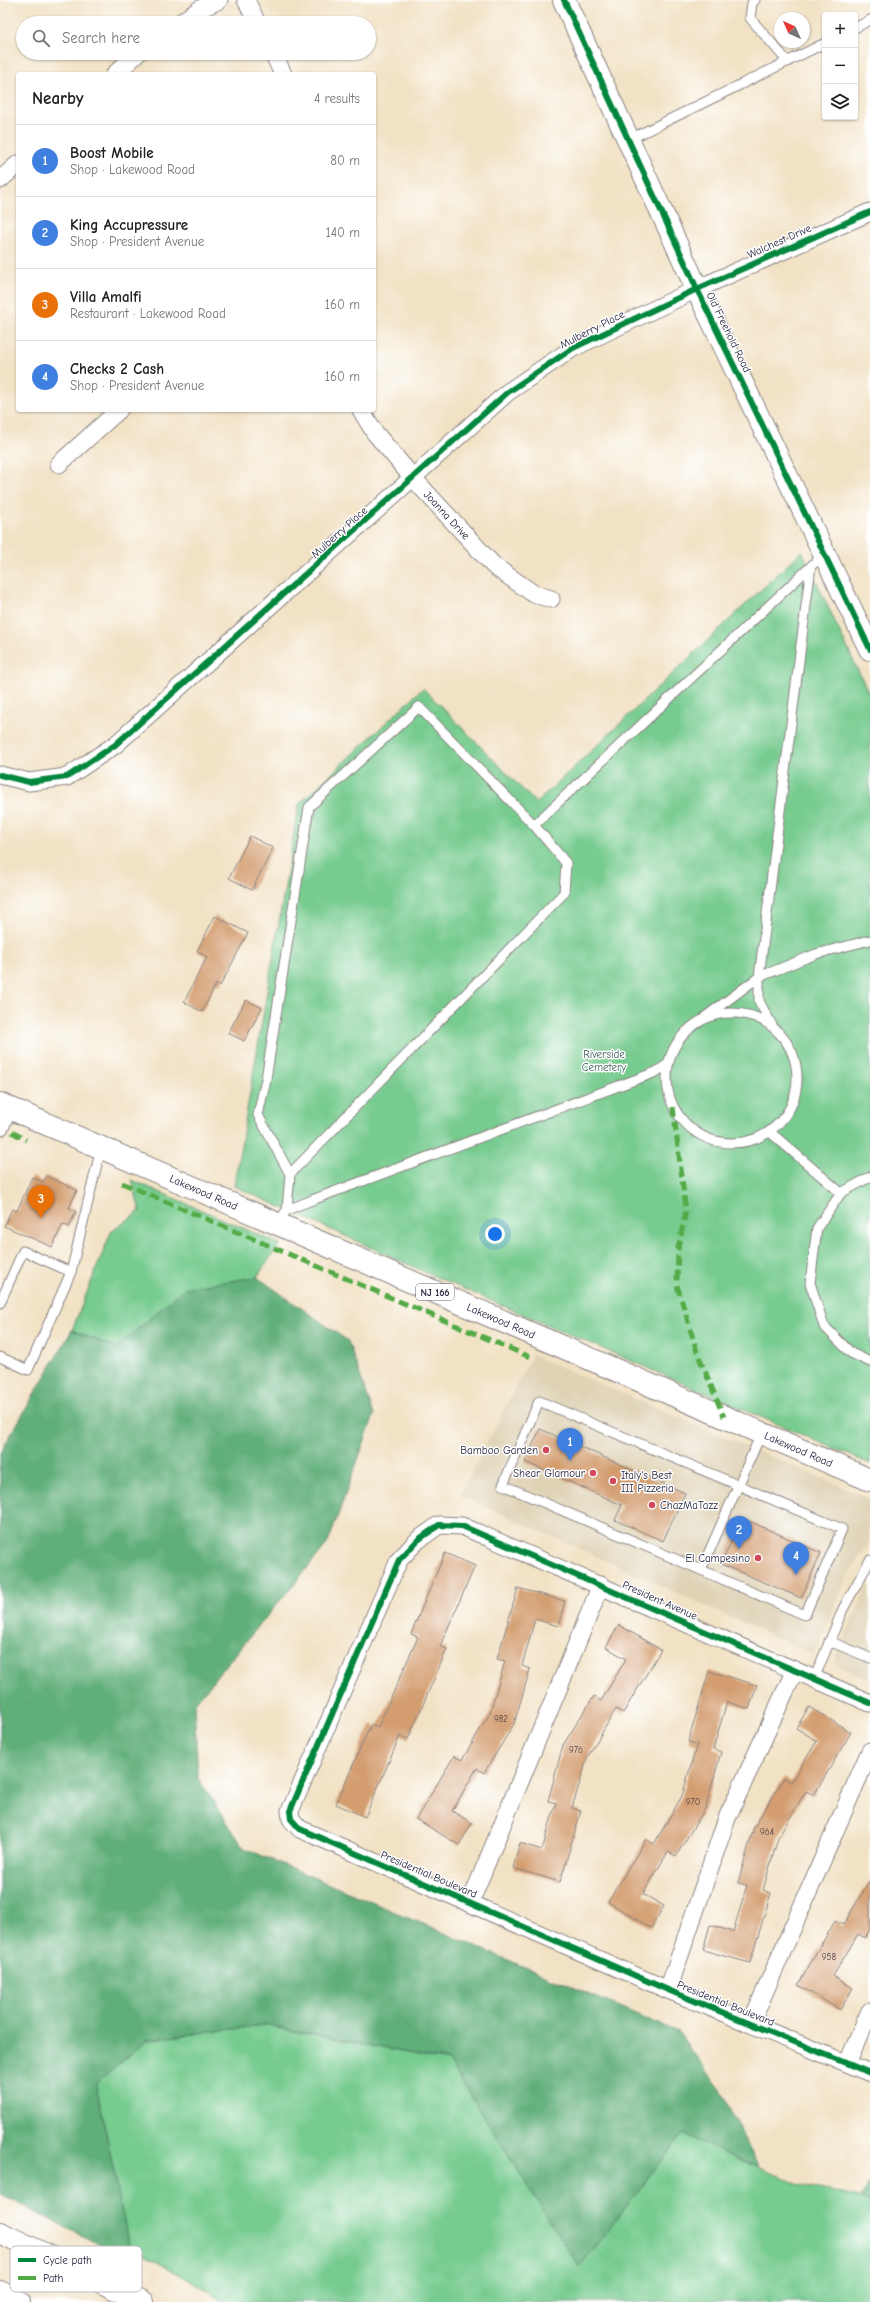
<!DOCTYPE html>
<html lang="en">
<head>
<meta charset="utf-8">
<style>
  :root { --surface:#fff; --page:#f2f2f2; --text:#202124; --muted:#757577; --line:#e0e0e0; --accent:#0f766e }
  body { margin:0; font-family:"Comic Neue",sans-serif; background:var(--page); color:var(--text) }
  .controls { position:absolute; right:12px; top:12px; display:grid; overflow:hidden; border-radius:4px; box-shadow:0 1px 3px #0004 }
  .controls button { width:36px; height:36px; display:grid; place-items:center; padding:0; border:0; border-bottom:1px solid var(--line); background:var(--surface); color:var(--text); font:20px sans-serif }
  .compass { position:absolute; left:774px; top:12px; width:36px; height:36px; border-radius:50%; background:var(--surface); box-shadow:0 1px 3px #0004; rotate:315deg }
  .you { position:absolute; left:495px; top:1234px; width:14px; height:14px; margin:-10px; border:3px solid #fff; border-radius:50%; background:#1a73e8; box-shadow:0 0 0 6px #1a73e833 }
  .badge { display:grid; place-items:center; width:26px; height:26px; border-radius:50%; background:var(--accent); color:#fff; font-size:13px; font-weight:700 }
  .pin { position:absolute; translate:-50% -33px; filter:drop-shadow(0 1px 2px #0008) }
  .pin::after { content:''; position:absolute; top:21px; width:14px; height:12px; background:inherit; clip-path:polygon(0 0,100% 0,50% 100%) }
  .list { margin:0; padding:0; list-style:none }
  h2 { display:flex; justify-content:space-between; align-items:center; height:52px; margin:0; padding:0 16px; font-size:17px }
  h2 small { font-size:13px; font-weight:400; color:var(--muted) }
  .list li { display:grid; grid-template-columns:26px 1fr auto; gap:12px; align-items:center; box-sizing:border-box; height:72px; padding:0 16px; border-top:1px solid var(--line) }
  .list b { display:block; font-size:15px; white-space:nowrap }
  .list p { margin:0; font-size:13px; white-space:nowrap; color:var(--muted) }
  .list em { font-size:13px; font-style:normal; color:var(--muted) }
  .icon { flex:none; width:22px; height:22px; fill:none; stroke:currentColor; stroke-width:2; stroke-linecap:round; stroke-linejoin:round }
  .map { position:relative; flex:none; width:870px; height:2302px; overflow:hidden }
  .search { position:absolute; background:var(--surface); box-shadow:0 1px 3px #0004; left:16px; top:16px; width:360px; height:44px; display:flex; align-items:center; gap:10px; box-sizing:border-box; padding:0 14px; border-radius:22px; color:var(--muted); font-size:15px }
  .panel { position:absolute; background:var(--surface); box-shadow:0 1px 3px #0004; left:16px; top:72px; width:360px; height:340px; border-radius:4px }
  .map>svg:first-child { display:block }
  .built { fill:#dfd3b5 }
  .green { fill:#76cb8e; stroke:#4c7664 }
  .forest { fill:#60af79; stroke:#41685a }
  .building { fill:#d39d70 }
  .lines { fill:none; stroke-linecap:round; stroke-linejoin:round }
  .service-casing { stroke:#8a8280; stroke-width:11 }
  .minor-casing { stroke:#8a8280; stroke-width:19 }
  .secondary-casing { stroke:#8a8280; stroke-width:24 }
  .primary-casing { stroke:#8a8280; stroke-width:24 }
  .motorway-casing { stroke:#8a8280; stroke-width:24 }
  .service { stroke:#fff; stroke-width:9 }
  .minor { stroke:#fff; stroke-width:17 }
  .secondary { stroke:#fff; stroke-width:22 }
  .primary { stroke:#fff; stroke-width:22 }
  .motorway { stroke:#fff; stroke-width:22 }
  .quiet { stroke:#53aa46; stroke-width:5; stroke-dasharray:10 5; stroke-linecap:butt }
  .cycleway-casing { stroke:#fff; stroke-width:8 }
  .cycleway { stroke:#00873e; stroke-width:6 }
  .poi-dot { fill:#d1495b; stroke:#fff; stroke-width:1.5 }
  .labels { text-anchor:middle; stroke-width:3; stroke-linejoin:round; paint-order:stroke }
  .number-label { font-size:9px; fill:#4e4148 }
  .shield { fill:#fff; stroke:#646476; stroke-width:1 }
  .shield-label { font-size:10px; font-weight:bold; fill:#22223b }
  .street-label { font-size:11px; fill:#22223b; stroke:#fff }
  .park-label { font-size:11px; fill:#3f5d58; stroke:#fff }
  .poi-label { font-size:11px; fill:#22223b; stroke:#fff; text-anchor:end }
  .key { fill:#fff; stroke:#bdbdc4; stroke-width:1 }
  .key-label { font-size:11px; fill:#22223b }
</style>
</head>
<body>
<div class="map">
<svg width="870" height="2302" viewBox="0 0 870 2302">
  <rect width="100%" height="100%" fill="#fff"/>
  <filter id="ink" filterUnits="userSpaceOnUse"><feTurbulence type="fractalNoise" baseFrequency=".025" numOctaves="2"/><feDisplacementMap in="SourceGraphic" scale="8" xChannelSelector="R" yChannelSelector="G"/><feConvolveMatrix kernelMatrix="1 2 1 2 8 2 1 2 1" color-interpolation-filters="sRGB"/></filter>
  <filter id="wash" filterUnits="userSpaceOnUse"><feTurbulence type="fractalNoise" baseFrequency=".012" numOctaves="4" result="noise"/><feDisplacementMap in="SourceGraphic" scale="16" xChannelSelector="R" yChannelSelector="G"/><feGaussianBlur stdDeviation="0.9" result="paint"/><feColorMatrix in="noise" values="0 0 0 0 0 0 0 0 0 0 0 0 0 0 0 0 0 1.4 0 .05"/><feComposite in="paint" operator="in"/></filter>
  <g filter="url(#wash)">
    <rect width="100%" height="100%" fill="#f2e2c5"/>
    <path class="built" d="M532 1355 870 1499V1541L848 1575 814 1655 460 1495Z
      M870 1580V1680L833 1664Z"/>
    <path class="green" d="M802 551 870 696V1464L436 1277 234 1186 299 804 423 688 536 803Z
      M132 1180 280 1244 257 1277 185 1288 116 1348 72 1330 111 1232 140 1211Z
      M263 2025 449 2061 579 2266 683 2134 793 2183 870 2200V2302H228L129 2246 96 2084 147 2040Z"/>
    <path class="forest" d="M257 1277 348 1341 374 1415 328 1543 194 1704 198 1778 244 1848 678 2032 719 2087 759 2168 683 2134 579 2267 449 2061 263 2025 147 2040 96 2084 129 2246 122 2256 0 2194V1453L72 1330 116 1348 185 1288Z
      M870 2183V2200L860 2198Z"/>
    <g id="blocks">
      <path class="building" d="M250 836 273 848 252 890 229 878Z
        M215 916 248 933 220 986 216 984 202 1012 184 1002 207 957 197 951Z
        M246 1000 262 1008 244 1041 228 1033Z
        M46 1176 77 1190 69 1208 76 1211 69 1227 63 1224 52 1247 4 1226 12 1209 17 1211 32 1177 43 1182Z
        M540 1429 685 1493 663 1541 615 1520 622 1505 525 1462Z
        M742 1518 821 1553 801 1598 721 1564Z
        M445 1553 475 1566 440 1646 447 1649 408 1739 400 1736 365 1817 336 1804 371 1724 378 1727 418 1637 411 1634Z
        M518 1588 565 1601 558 1626 535 1619 522 1666 530 1669 514 1724 484 1773 477 1768 452 1811 472 1823 459 1845 416 1819 454 1756 462 1760 490 1713 505 1661 497 1659Z
        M619 1625 661 1650 623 1713 616 1709 588 1756 572 1808 581 1811 560 1882 513 1868 520 1843 542 1850 556 1803 548 1801 563 1745 594 1696 601 1701 626 1659 606 1647Z
        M709 1671 757 1685 749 1709 727 1702 713 1749 721 1752 706 1807 676 1856 668 1852 643 1894 664 1906 651 1928 608 1902 646 1839 654 1844 682 1796 697 1744 688 1742Z
        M809 1707 851 1732 814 1795 806 1791 778 1838 763 1890 771 1893 750 1963 703 1950 710 1925 733 1932 747 1885 738 1883 754 1827 784 1778 791 1782 817 1741 796 1728Z
        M870 1880V1929L865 1938 858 1934 833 1976 853 1988 840 2010 798 1985 835 1921 843 1925Z"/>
    </g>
  </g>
  <g filter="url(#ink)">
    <use href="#blocks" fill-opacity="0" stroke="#8a8280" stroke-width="1"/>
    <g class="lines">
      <defs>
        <path id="service" d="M755 0 752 3 750 18 788 62
          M855 28 870 20
          M628 140 825 43
          M534 825 824 554
          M667 1078a65 65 0 1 1 130 0a65 65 0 1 1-130 0Z
          M705 1017 759 977 816 954 870 940
          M773 1027 759 1001V977L811 566
          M770 1132 841 1193
          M870 1177 841 1193 817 1228 810 1283 824 1326 851 1353 870 1362
          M287 1210 290 1174 258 1115 266 1079 309 807 419 707 534 825 566 863 564 893 290 1174
          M284 1214 287 1210 312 1200 656 1072 668 1064
          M0 1303 23 1251 71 1272
          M0 1357 28 1370 71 1272 101 1148
          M701 1570 503 1485 539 1401 842 1529 805 1615 701 1570 761 1434
          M829 1641 870 1658
          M814 1679 843 1609 870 1560"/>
        <g id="minor">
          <path d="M246 0 257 23"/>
          <path d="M180 23 200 9 219 0"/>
          <path d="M273 53 283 74"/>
          <path d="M115 74 138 53"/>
          <path d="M0 180 18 164"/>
          <path id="s1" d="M361 410 375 433 413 478 494 566 534 594 551 599"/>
          <path d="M59 464 119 410"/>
          <path d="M0 775 29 782 67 777 115 745 508 392 573 348 697 289 870 212"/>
          <path d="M0 1127 9 1107"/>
          <path d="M870 1703 462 1526 439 1525 418 1540 399 1560 290 1811 291 1819 300 1829 668 1990 870 2073"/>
          <path d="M470 1903 601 1585"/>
          <path d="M668 1990 727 1818 795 1670"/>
          <path d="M751 2023 870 1751"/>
          <path d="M847 2063 870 2011"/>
        </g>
        <path id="secondary" d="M564 0 697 289 870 649"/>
        <g id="primary">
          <path id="s2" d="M0 1104 870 1480"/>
        </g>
        <path id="motorway" d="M0 2233 143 2302
          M0 2292 19 2302"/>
      </defs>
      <use href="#service" class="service-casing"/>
      <use href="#minor" class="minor-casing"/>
      <use href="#secondary" class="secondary-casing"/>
      <use href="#primary" class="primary-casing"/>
      <use href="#motorway" class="motorway-casing"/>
      <use href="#service" class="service"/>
      <use href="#minor" class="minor"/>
      <use href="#secondary" class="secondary"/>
      <use href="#primary" class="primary"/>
      <use href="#motorway" class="motorway"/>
      <path class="quiet" d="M673 1107 686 1211 678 1248 677 1285 697 1352 724 1417
        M12 1132 26 1140
        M122 1183 530 1357"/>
      <defs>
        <path id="cycleway" d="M564 0 697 289 870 649
          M0 775 29 782 67 777 115 745 508 392 573 348 697 289 870 212
          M870 1703 462 1526 439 1525 418 1540 399 1560 290 1811 291 1819 300 1829 668 1990 870 2073"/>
      </defs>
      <use href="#cycleway" class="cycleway-casing"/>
      <use href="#cycleway" class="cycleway"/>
    </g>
  </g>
  <g class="poi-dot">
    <circle cx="546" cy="1450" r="4"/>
    <circle cx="593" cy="1473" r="4"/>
    <circle cx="613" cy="1481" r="4"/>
    <circle cx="652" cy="1505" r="4"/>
    <circle cx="758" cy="1558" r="4"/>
  </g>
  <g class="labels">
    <g class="number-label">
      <text x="501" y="1722">982</text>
      <text x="576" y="1753">976</text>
      <text x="693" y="1805">970</text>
      <text x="767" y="1835">964</text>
      <text x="829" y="1960">958</text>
    </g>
    <rect class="shield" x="416" y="1284" width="38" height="16" rx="3"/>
    <g class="shield-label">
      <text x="435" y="1296">NJ 166</text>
    </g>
    <g class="street-label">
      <text transform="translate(779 241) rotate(-24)" y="4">Walchest Drive</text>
      <text transform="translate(592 329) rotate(-27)" y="4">Mulberry Place</text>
      <text transform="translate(729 332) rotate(64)" y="4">Old Freehold Road</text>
      <text dy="4" stroke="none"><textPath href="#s1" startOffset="136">Joanna Drive</textPath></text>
      <text transform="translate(339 532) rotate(-42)" y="4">Mulberry Place</text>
      <text dy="4" stroke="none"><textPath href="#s2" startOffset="222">Lakewood Road</textPath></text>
      <text dy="4" stroke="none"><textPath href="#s2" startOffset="546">Lakewood Road</textPath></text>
      <text dy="4" stroke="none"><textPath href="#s2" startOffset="870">Lakewood Road</textPath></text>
      <text transform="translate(660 1600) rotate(24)" y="4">President Avenue</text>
      <text transform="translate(429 1874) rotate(23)" y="4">Presidential Boulevard</text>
      <text transform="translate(726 2003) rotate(22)" y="4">Presidential Boulevard</text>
    </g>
    <g class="park-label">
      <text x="604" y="1058">Riverside<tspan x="604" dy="13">Cemetery</tspan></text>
    </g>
    <g class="poi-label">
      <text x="538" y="1454">Bamboo Garden</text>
      <text x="585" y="1477">Shear Glamour</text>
      <text x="621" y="1479" text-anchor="start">Italy's Best<tspan x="621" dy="13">III Pizzeria</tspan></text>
      <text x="660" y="1509" text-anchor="start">ChazMaTazz</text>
      <text x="750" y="1562">El Campesino</text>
    </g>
  </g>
  <rect x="10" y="2246" width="132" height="46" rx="6" class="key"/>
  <rect x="18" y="2258" width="18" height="4" fill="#00873e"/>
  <rect x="18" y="2276" width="18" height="4" fill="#53aa46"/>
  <g class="key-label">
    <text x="43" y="2264">Cycle path</text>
    <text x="43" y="2282">Path</text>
  </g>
</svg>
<div class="controls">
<button>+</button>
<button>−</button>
<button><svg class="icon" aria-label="layers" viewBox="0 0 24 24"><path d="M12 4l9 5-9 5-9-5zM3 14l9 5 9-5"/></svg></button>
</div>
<svg class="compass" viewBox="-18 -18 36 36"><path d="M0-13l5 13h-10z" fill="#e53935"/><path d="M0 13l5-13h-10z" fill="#757577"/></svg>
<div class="you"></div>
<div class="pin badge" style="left:570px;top:1461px;background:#3f7fe0">1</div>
<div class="pin badge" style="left:739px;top:1549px;background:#3f7fe0">2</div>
<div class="pin badge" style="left:41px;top:1218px;background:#e8710a">3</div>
<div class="pin badge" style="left:796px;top:1575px;background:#3f7fe0">4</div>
<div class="search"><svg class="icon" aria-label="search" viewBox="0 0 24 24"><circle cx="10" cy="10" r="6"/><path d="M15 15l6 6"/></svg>Search here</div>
<section class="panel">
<h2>Nearby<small>4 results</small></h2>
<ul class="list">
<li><span class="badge" style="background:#3f7fe0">1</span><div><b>Boost Mobile</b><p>Shop · Lakewood Road</p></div><em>80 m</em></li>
<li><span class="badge" style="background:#3f7fe0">2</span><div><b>King Accupressure</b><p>Shop · President Avenue</p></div><em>140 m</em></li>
<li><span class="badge" style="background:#e8710a">3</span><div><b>Villa Amalfi</b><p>Restaurant · Lakewood Road</p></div><em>160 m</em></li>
<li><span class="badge" style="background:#3f7fe0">4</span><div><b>Checks 2 Cash</b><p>Shop · President Avenue</p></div><em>160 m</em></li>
</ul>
</section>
</div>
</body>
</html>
